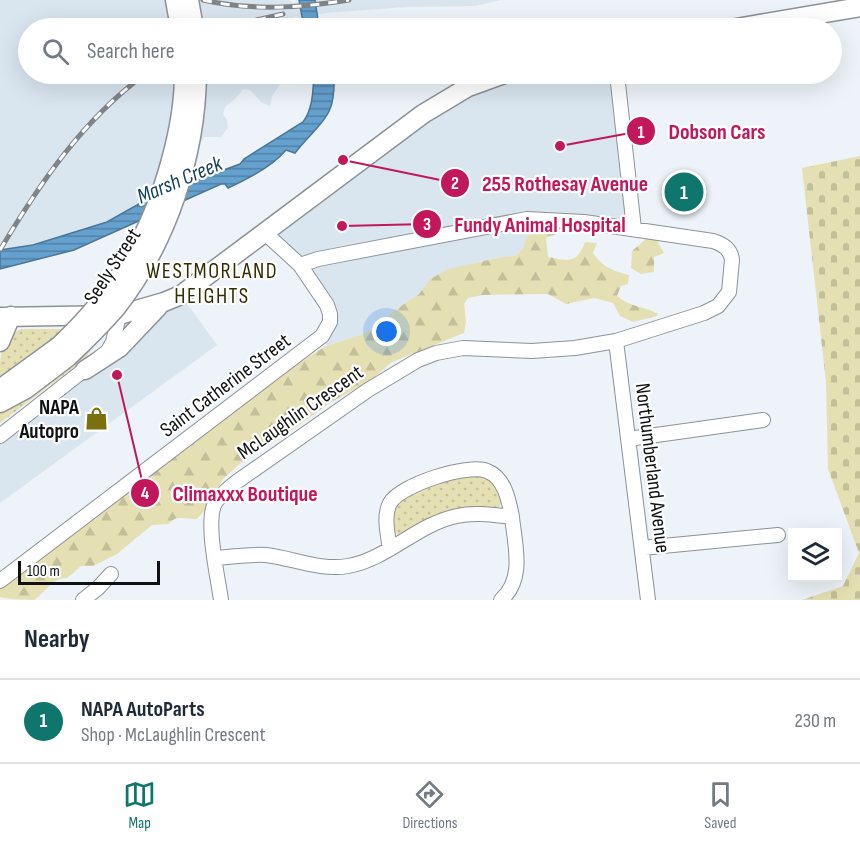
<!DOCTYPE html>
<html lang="en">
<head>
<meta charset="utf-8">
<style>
  :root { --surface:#fff; --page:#f6f6f7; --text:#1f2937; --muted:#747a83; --line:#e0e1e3; --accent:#0f766e }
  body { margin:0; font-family:"Sofia Sans Condensed",sans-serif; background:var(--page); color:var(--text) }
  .controls { position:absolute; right:18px; bottom:18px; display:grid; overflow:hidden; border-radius:0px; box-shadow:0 6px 24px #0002 }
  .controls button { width:54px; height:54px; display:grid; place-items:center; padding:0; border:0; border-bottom:2px solid var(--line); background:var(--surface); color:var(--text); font:30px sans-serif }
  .scale { position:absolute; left:18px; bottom:15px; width:142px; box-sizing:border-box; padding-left:6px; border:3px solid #0f1112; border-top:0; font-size:16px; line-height:21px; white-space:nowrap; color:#0f1112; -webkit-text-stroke:4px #fff; paint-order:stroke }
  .you { position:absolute; left:387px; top:332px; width:21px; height:21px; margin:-15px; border:4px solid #fff; border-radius:50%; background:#1a73e8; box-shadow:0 0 0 9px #1a73e833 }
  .badge { display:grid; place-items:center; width:39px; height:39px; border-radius:50%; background:var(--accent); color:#fff; font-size:20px; font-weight:700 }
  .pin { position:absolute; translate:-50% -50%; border:3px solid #fff; box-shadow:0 2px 6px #0006 }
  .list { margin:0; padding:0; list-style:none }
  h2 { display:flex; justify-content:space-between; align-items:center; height:78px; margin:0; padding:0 24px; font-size:26px }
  h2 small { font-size:20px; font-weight:400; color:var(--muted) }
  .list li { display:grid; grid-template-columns:39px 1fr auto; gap:18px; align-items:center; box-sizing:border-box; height:84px; padding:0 24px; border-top:2px solid var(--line) }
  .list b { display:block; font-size:22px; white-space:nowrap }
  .list p { margin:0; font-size:20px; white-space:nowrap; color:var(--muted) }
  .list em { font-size:20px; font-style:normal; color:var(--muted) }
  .icon { flex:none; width:33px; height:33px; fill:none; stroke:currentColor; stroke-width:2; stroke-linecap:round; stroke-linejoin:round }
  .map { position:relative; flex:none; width:860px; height:600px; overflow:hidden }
  .search { position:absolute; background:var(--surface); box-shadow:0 6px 24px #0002; left:18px; right:18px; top:18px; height:66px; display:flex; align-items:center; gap:15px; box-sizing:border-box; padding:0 21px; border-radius:33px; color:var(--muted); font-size:22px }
  .sheet { height:162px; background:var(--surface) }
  nav { display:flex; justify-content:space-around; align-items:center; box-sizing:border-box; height:84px; border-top:2px solid var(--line); background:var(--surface); font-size:16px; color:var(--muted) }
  nav a { display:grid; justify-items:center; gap:3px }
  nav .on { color:var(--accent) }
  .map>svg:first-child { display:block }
  .built { fill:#d9e5ef }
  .grass { fill:url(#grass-dots) }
  .forest { fill:url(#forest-firs) }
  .cemetery { fill:url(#cemetery-stones) }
  .water { fill:url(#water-rules); stroke:#4b7696; stroke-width:1.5 }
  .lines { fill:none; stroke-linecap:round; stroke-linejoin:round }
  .minor-casing { stroke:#8d9297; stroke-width:16 }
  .major-casing { stroke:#8d9297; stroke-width:21 }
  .minor { stroke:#fff; stroke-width:14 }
  .major { stroke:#fff; stroke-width:18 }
  .rail-casing { stroke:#808487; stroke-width:5 }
  .rail { stroke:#fff; stroke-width:3; stroke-dasharray:9; stroke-linecap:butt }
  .major-bridge-casing { stroke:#8d9297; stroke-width:21; stroke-linecap:butt }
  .major-bridge { stroke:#fff; stroke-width:18 }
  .labels { text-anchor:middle; stroke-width:4.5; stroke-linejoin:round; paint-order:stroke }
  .street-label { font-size:21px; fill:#0f1112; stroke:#fff }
  .poi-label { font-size:21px; font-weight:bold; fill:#0f1112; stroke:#fff; text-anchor:end }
  .water-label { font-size:22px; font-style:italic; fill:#12405f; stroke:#fff }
  .neighbourhood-label { font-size:22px; letter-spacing:1.5px; fill:#332e02; stroke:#fff }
  .leader { fill:none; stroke:#c2185b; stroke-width:2 }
  .callout-dot { fill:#c2185b; stroke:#fff; stroke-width:2 }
  .mark-label { font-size:18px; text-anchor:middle; font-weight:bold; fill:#fff }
  .callout-label { font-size:22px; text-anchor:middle; font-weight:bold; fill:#c2185b; stroke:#fff; stroke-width:4.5; stroke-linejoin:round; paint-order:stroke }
</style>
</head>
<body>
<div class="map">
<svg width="860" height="600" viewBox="0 0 860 600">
  <defs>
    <pattern id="grass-dots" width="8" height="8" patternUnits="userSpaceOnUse" patternTransform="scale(1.5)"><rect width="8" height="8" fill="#e5e0b3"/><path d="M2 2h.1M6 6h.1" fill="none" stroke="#c3bf99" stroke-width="1.8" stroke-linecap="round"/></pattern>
    <pattern id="forest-firs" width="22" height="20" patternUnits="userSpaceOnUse" patternTransform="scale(1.5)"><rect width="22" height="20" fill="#e5e0b3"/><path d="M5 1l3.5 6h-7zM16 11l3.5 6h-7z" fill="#c3bf99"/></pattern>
    <pattern id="cemetery-stones" width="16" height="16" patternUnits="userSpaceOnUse" patternTransform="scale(1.5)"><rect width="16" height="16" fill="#e5e0b3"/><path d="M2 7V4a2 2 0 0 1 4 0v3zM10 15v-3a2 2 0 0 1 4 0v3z" fill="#c3bf99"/></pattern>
    <pattern id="water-rules" width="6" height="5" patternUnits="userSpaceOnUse" patternTransform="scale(1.5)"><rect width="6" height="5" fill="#65a1ce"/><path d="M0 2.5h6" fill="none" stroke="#5282a6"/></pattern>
  </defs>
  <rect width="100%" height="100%" fill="#edf3f8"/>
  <path class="built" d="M0 0H290L293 3 316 0H501L475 6 405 7 326 13 298 18 294 16 292 28H28V74H282L281 83 272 96 270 106 262 103 250 90 243 89 236 98 225 107 223 114 227 120 228 127 221 137H204L191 156 153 196 107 222 33 245 0 250Z
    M504 74H617L634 229 541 226 526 238 523 249 515 256 502 257 474 263 429 280 419 294 388 315 378 325 361 335 326 346 322 336 327 305 265 233 423 114Z
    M181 295 217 345 0 503V436L108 351 119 315Z"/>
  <path class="grass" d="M21 329H81L94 342 93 347 85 359 0 423V413L41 389 74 364 25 361 0 376C0 357 0 337 21 329Z
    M476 475C495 479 497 485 502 503L498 508 402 535H398L394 531C393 524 392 515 395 508 401 490 458 478 476 475Z"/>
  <path class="forest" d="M541 226 559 233 546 238 548 257C569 261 577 264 585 242L597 243 593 253C602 267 613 271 629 275L628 284 621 286 617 296C629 307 645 306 658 314L657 316 633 322 620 316 613 303 594 298 566 304 548 294 483 295 468 298 464 304 466 322 464 333 392 362 370 381 331 402 285 435 244 460 223 479 204 511 197 519C186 520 176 514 169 524L152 525 117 554 93 566H81L67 578C50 578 46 593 34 600 23 599 11 600 0 597V589L36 561 95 519 172 457 203 436 294 366 326 346 361 335 378 325 388 315 419 294 429 280 448 269 502 257 515 256 523 249 526 238Z
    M655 237 664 253 654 257V272L641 274 631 268 632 251 647 238Z"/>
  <path class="cemetery" d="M860 156V600H802L843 586 859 553 828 469 826 382 802 168Z"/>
  <path class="water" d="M299 0H315L319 26 321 28H304Z
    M314 74H334C336 120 321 120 295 153L286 150C272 167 248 179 228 188L225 184H221L74 250 0 269V250L33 245 107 222 153 196 240 164 244 159 303 122C313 109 313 90 314 74Z"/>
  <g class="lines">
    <defs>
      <path id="minor" d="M617 74 634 229
        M616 341 648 600
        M0 436 108 351 113 342 119 315
        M628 439 763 420
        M642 548 778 535
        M390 549C388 535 383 516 390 503 400 485 468 463 487 471 505 478 509 501 512 517
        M215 558C232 557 249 554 266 555 292 558 321 571 348 566 388 559 417 524 457 516 475 512 493 515 512 517 515 546 525 579 501 600
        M0 581 322 336 330 322V314L327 305 300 265 265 233
        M83 600 98 588 111 574
        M221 600C218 578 205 522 215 503 220 495 228 489 235 483L368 390 418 360 436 353 463 348 532 351 575 348 616 341 704 313 718 306 729 292 732 260C731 249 723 244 713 241L584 222 527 219 318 259 300 265"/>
      <path id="major" d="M175 0 180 28
        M189 0 194 28
        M736 28 860 7
        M0 317 119 315 164 302 181 295 423 114 468 87 504 74
        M0 342 11 316
        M85 370 119 348 158 307
        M0 389 59 346
        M0 403 26 389 68 357"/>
    </defs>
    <use href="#minor" class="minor-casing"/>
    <use href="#major" class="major-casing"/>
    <use href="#minor" class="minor"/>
    <use href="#major" class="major"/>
    <defs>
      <path id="rail" d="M203 0C252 11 300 8 349 0
        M222 28 283 14
        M0 250C40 183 82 121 145 74"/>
    </defs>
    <use href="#rail" class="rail-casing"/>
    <use href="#rail" class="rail"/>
    <defs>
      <path id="major-bridge" d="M59 346C117 291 150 238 171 160 179 131 184 103 184 74
        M68 357C85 341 101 325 116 308 167 243 196 156 197 74"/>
    </defs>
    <use href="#major-bridge" class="major-bridge-casing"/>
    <use href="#major-bridge" class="major-bridge"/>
  </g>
  <defs>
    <symbol id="shop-bare" viewBox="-9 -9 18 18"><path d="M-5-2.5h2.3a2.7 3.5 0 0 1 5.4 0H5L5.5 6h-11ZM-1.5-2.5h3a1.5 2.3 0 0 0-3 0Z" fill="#7a700f" stroke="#fff" stroke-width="2.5" paint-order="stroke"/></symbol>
  </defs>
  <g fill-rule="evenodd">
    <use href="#shop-bare" x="80" y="402" width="33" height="33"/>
  </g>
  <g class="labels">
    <g class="street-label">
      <text transform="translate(112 266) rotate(-57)" y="7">Seely Street</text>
      <text transform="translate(225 385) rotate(-37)" y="7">Saint Catherine Street</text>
      <text transform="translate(300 412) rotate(-35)" y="7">McLaughlin Crescent</text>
      <text transform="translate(653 468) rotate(83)" y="7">Northumberland Avenue</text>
    </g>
    <g class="poi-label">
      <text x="79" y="414">NAPA<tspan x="79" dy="24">Autopro</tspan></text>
    </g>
    <g class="water-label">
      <text transform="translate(179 179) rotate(-23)" y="8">Marsh Creek</text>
    </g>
    <g class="neighbourhood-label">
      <text x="212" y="278">WESTMORLAND<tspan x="212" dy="25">HEIGHTS</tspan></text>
    </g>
  </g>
  <path class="leader" d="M560 146L641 131M343 160L455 183M342 226L427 224M117 375L145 493"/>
  <g class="callout-dot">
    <circle cx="560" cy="146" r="6"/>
    <circle cx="343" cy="160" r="6"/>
    <circle cx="342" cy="226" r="6"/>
    <circle cx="117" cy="375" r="6"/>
    <circle cx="641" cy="131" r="15"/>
    <circle cx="455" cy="183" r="15"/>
    <circle cx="427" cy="224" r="15"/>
    <circle cx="145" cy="493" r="15"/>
  </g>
  <g class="mark-label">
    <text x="641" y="138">1</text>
    <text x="455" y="189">2</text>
    <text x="427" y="230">3</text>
    <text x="145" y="499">4</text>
  </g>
  <g class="callout-label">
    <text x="717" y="139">Dobson Cars</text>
    <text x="565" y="191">255 Rothesay Avenue</text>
    <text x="540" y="232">Fundy Animal Hospital</text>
    <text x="245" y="501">Climaxxx Boutique</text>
  </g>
</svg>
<div class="controls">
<button><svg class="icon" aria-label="layers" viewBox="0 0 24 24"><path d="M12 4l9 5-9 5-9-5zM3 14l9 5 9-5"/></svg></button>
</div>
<div class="scale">100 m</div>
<div class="you"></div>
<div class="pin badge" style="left:684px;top:192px">1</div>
<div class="search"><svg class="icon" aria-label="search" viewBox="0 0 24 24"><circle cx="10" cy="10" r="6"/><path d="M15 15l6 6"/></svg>Search here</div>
</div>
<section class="sheet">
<h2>Nearby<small></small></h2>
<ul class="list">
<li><span class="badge">1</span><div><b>NAPA AutoParts</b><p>Shop · McLaughlin Crescent</p></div><em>230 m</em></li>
</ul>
</section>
<nav>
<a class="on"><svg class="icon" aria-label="map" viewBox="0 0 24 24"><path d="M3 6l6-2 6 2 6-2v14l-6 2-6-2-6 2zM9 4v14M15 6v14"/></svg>Map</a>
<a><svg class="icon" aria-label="directions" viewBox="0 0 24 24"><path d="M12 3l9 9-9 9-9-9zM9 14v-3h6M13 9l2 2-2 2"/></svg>Directions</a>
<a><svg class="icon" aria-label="saved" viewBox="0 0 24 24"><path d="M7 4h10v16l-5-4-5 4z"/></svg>Saved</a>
</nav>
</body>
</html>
